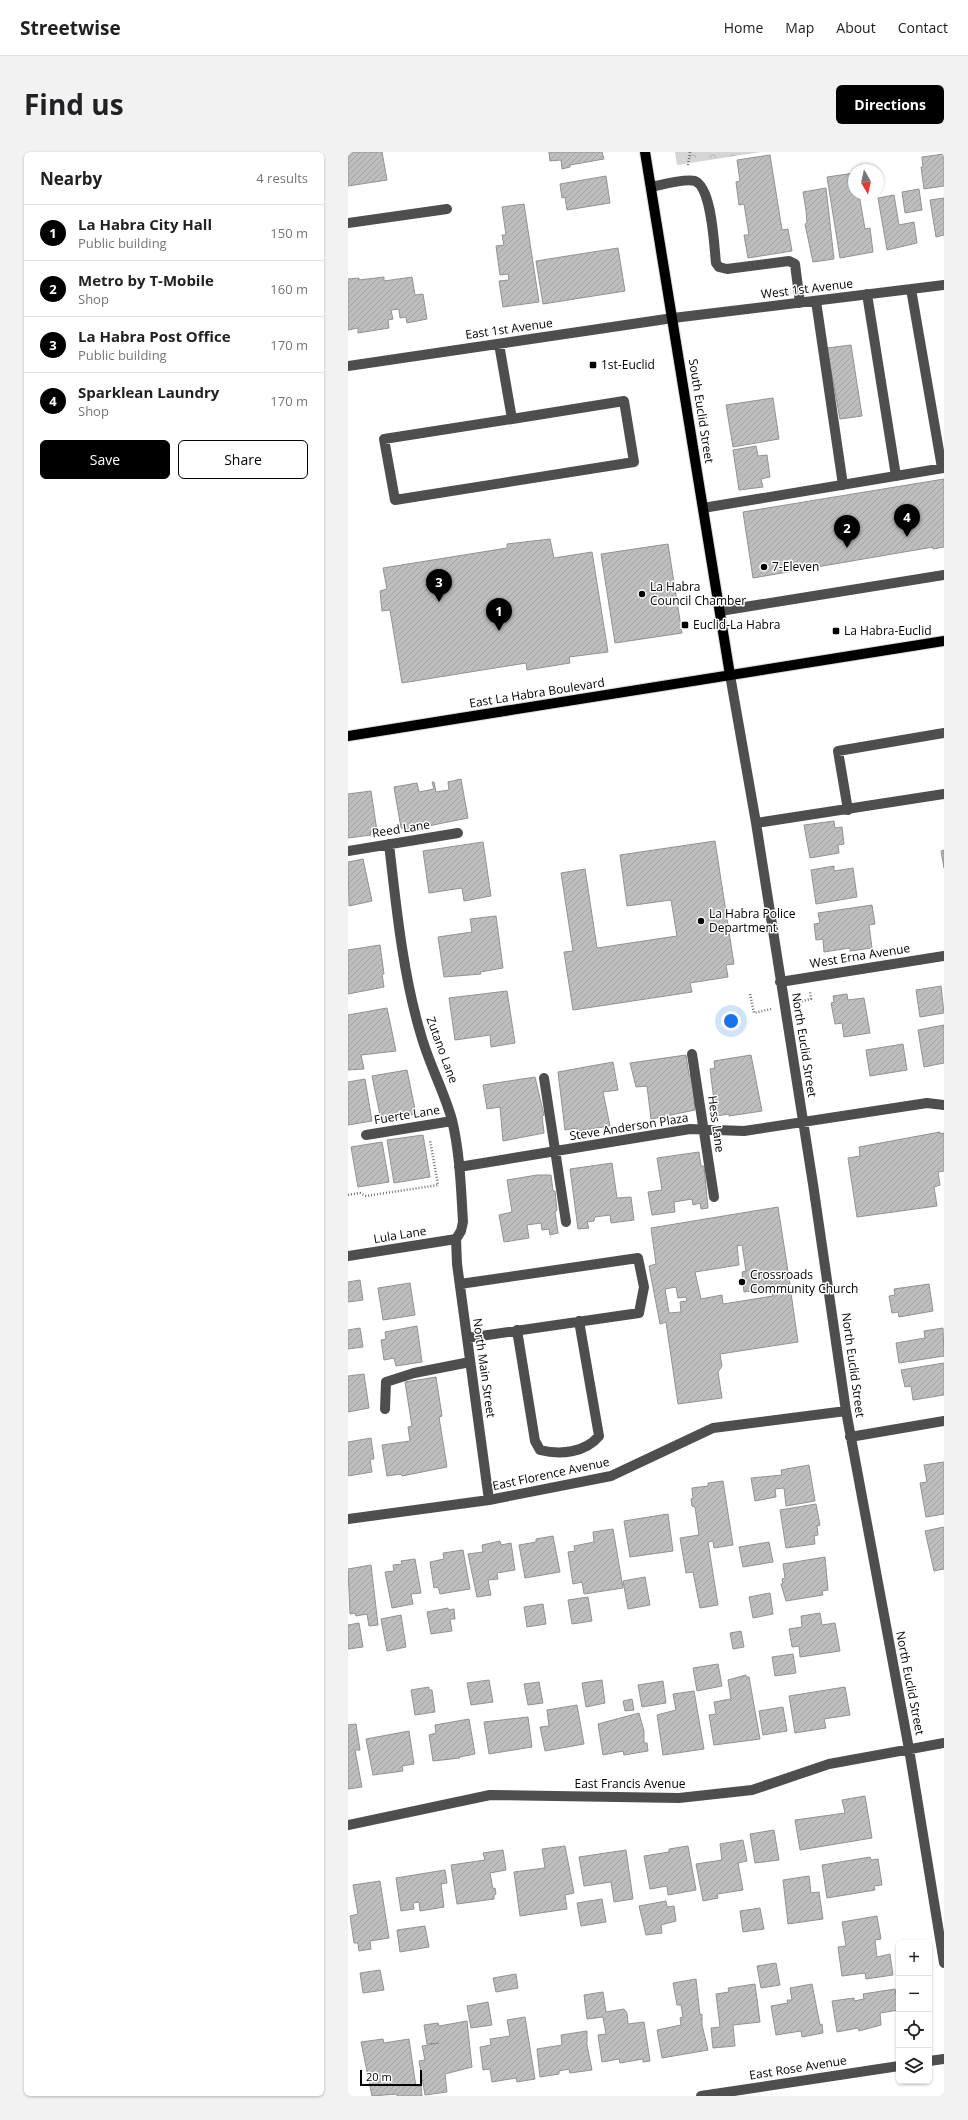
<!DOCTYPE html>
<html lang="en">
<head>
<meta charset="utf-8">
<style>
  :root { --surface:#fff; --page:#f2f2f2; --text:#202124; --muted:#757577; --line:#e0e0e0; --accent:#000 }
  body { margin:0; font-family:"Open Sans",sans-serif; background:var(--page); color:var(--text) }
  .controls { position:absolute; right:12px; bottom:12px; display:grid; overflow:hidden; border-radius:6px; box-shadow:0 1px 3px #0004 }
  .controls button { width:36px; height:36px; display:grid; place-items:center; padding:0; border:0; border-bottom:1px solid var(--line); background:var(--surface); color:var(--text); font:20px sans-serif }
  .compass { position:absolute; left:500px; top:12px; width:36px; height:36px; border-radius:50%; background:var(--surface); box-shadow:0 1px 3px #0004; rotate:171deg }
  .scale { position:absolute; left:12px; bottom:10px; width:62px; box-sizing:border-box; padding-left:4px; border:2px solid #000; border-top:0; font-size:11px; line-height:14px; white-space:nowrap; color:#000; -webkit-text-stroke:3px #fff; paint-order:stroke }
  .you { position:absolute; left:383px; top:869px; width:14px; height:14px; margin:-10px; border:3px solid #fff; border-radius:50%; background:#1a73e8; box-shadow:0 0 0 6px #1a73e833 }
  .badge { display:grid; place-items:center; width:26px; height:26px; border-radius:50%; background:var(--accent); color:#fff; font-size:13px; font-weight:700 }
  .pin { position:absolute; translate:-50% -33px; filter:drop-shadow(0 1px 2px #0008) }
  .pin::after { content:''; position:absolute; top:21px; width:14px; height:12px; background:inherit; clip-path:polygon(0 0,100% 0,50% 100%) }
  .list { margin:0; padding:0; list-style:none }
  h2 { display:flex; justify-content:space-between; align-items:center; height:52px; margin:0; padding:0 16px; font-size:17px }
  h2 small { font-size:13px; font-weight:400; color:var(--muted) }
  .list li { display:grid; grid-template-columns:26px 1fr auto; gap:12px; align-items:center; box-sizing:border-box; height:56px; padding:0 16px; border-top:1px solid var(--line) }
  .list b { display:block; font-size:15px; white-space:nowrap }
  .list p { margin:0; font-size:13px; white-space:nowrap; color:var(--muted) }
  .list em { font-size:13px; font-style:normal; color:var(--muted) }
  .actions { display:flex; gap:8px; padding:12px 16px }
  .actions a { flex:1; padding:9px 0; border:1px solid var(--accent); border-radius:6px; text-align:center; font-size:14px; color:var(--accent) }
  .actions .main { background:var(--accent); color:#fff }
  .icon { flex:none; width:22px; height:22px; fill:none; stroke:currentColor; stroke-width:2; stroke-linecap:round; stroke-linejoin:round }
  .map { position:relative; flex:none; width:596px; height:1944px; overflow:hidden; border-radius:6px }
  header { display:flex; align-items:center; gap:24px; box-sizing:border-box; height:56px; padding:0 20px; background:var(--surface); border-bottom:1px solid var(--line) }
  header strong { font-size:19px }
  nav { display:flex; gap:22px; margin-inline-start:auto; font-size:14px }
  .intro { display:flex; align-items:center; justify-content:space-between; box-sizing:border-box; height:96px; padding:0 24px }
  h1 { margin:0; font-size:28px }
  .button { padding:10px 18px; border-radius:6px; background:var(--accent); color:#fff; font-size:14px; font-weight:700 }
  main { display:flex; gap:24px; padding:0 24px }
  aside { flex:1; background:var(--surface); border-radius:6px; box-shadow:0 1px 3px #0004 }
  .map>svg:first-child { display:block }
  .forest { fill:url(#forest-crowns) }
  .building { fill:url(#building-hatch); stroke:#929292; fill-rule:evenodd }
  .lines { fill:none; stroke-linecap:round; stroke-linejoin:round }
  .major-casing { stroke:#dbdbdb; stroke-width:12 }
  .path { stroke:#707070; stroke-width:2.5; stroke-dasharray:1 2; stroke-linecap:butt }
  .minor { stroke:#4e4e4e; stroke-width:10 }
  .major { stroke:#000; stroke-width:10 }
  .poi-dot { fill:#000; stroke:#fff; stroke-width:1.5 }
  .labels { text-anchor:middle; stroke-width:3; stroke-linejoin:round; paint-order:stroke }
  .street-label { font-size:12px; fill:#000; stroke:#fff }
  .poi-label { font-size:12px; fill:#000; stroke:#fff; text-anchor:start }
</style>
</head>
<body>
<header>
<strong>Streetwise</strong>
<nav><a>Home</a><a>Map</a><a>About</a><a>Contact</a></nav>
</header>
<div class="intro"><h1>Find us</h1><a class="button">Directions</a></div>
<main>
<aside>
<h2>Nearby<small>4 results</small></h2>
<ul class="list">
<li><span class="badge">1</span><div><b>La Habra City Hall</b><p>Public building</p></div><em>150 m</em></li>
<li><span class="badge">2</span><div><b>Metro by T-Mobile</b><p>Shop</p></div><em>160 m</em></li>
<li><span class="badge">3</span><div><b>La Habra Post Office</b><p>Public building</p></div><em>170 m</em></li>
<li><span class="badge">4</span><div><b>Sparklean Laundry</b><p>Shop</p></div><em>170 m</em></li>
</ul>
<div class="actions"><a class="main">Save</a><a>Share</a></div>
</aside>
<div class="map">
<svg width="596" height="1944" viewBox="0 0 596 1944">
  <defs>
    <pattern id="forest-crowns" width="20" height="18" patternUnits="userSpaceOnUse"><rect width="20" height="18" fill="#d5d5d5"/><path d="M2 6a3 3 0 1 1 6 0M12 15a3 3 0 1 1 6 0" fill="none" stroke="#b5b5b5"/></pattern>
    <pattern id="building-hatch" width="6" height="6" patternUnits="userSpaceOnUse"><rect width="6" height="6" fill="#bebebe"/><path d="M-1 1l2-2M0 6l6-6M5 7l2-2" fill="none" stroke="#a2a2a2"/></pattern>
  </defs>
  <rect width="100%" height="100%" fill="#fff"/>
  <path class="forest" d="M327 0H413L329 13Z"/>
  <path class="building" d="M0 0H34L39 28 0 34Z
    M201 0H254L256 7 222 13V15L214 17 213 8 202 9Z
    M596 2V34L576 37 573 15H575L574 5Z
    M422 3 434 78 440 77 444 99 400 106 396 83H401L396 52 391 53 388 30 392 29 389 8Z
    M506 21V42H511L517 77 522 76 525 100 492 106 479 25Z
    M258 24 262 51 219 58 217 45 214 46 212 32Z
    M478 36 486 107 465 110 457 72 459 71 458 58 455 40Z
    M571 37 574 58 557 61 554 40Z
    M546 43 551 73 566 70 569 91 539 98 530 46Z
    M596 46V83L588 85 582 48Z
    M176 52 191 150 155 155 151 129 161 128 160 122 152 123 148 94 156 93 154 83H158L154 55Z
    M270 96 277 139 195 152 188 109Z
    M36 125V129L64 125 67 143 75 142 79 167 59 171 58 165 52 166 51 157 43 158 45 167 40 168 41 176 10 181V176L0 178V127L11 126V128Z
    M503 193 514 264 492 267 479 196Z
    M425 246 431 287 385 295 378 253Z
    M408 294 410 304 419 303 422 325 413 327 415 335 391 338 385 298Z
    M596 327V395L585 397V395L405 426 395 360Z
    M202 387 206 406 244 400 260 500 221 505 222 511 179 518 178 511 54 531 42 458 34 459 32 439 39 437 35 416 159 396V392Z
    M320 392 334 481 267 491 253 402Z
    M113 627 120 666 60 678 53 676 46 635 69 631 71 640 86 637 84 630H86L88 640 101 638 100 630Z
    M23 639 29 679 22 680 23 683 0 686V642Z
    M486 669 487 676 494 675 496 692 490 693 491 701 462 706 456 673Z
    M367 689 386 812 378 813 380 825 342 831 344 840 225 858 216 800 225 799 213 721 237 717 249 796 329 784 323 748 279 754 272 703Z
    M135 690 143 744 116 749 114 736 81 741 75 699Z
    M596 698V716L593 699Z
    M15 707 24 749 1 754 0 710Z
    M486 714V719L505 716 509 745 468 752 463 718Z
    M524 753 527 772 521 773 524 796 502 799V796L476 800 475 787 468 788 466 772 472 771 470 761Z
    M148 764 155 816 132 820 133 822 96 825 90 785 124 780 122 767Z
    M32 793 36 822H34L36 835 0 842V798Z
    M593 834 596 861 572 865 568 838Z
    M159 839 167 891 143 895 142 883 107 888 101 846Z
    M499 842 500 848 516 846 522 881 496 885 494 871 487 872 483 851 486 850 485 844Z
    M39 856 48 899 13 903 16 917 0 918V863Z
    M596 873V911L576 915 570 878Z
    M555 892 559 918 522 924 518 898Z
    M338 903 341 923 344 924 347 958 303 967 299 934 288 935 282 911Z
    M403 903 414 959 381 964V962L368 964 362 917 367 916 366 909Z
    M265 910 270 938 255 940 262 974 229 979V976L217 978 210 920Z
    M59 918 68 962 33 968 24 924Z
    M187 925 196 963 194 964 196 981 155 989 152 955 139 957 135 933Z
    M17 927 24 969 0 973V930Z
    M592 980V982L596 981V1019L590 1020 592 1033 586 1035 589 1054 509 1065 500 1006 512 1004 511 995Z
    M75 983 82 1025 46 1031 39 988Z
    M34 990 41 1030 10 1035 3 995Z
    M351 1000 353 1014H356L360 1056 353 1057 352 1051 345 1053 344 1047 326 1050 327 1060 304 1063 300 1040 314 1038 309 1006Z
    M264 1011 269 1046 283 1045 286 1068 263 1071 262 1063 247 1065 246 1069 239 1070 241 1076 230 1077 222 1017Z
    M189 1023H203L205 1039H207L209 1058 207 1060 210 1081 202 1083 201 1077 194 1078 193 1071 179 1073 181 1086 156 1090 151 1063 164 1060 159 1028Z
    M430 1055 442 1132 437 1133 438 1142 443 1141 450 1190 372 1202 374 1214 370 1220 374 1246 330 1252 318 1170 312 1172 301 1114 308 1112 303 1076ZM394 1093 398 1119 394 1120 396 1140 416 1137V1140L424 1139 425 1144 375 1152 374 1143 353 1147 347 1120 391 1113 389 1094ZM328 1135 330 1146 338 1145 339 1149 332 1150 333 1160 321 1161 317 1137Z
    M12 1128 15 1148 0 1150V1130Z
    M62 1131 67 1163 35 1168 30 1136Z
    M581 1132 585 1159 551 1165 550 1160 544 1161 541 1144 547 1143 546 1137Z
    M69 1174 74 1210 48 1214 46 1206 36 1208 33 1188 38 1187 37 1180Z
    M12 1176 15 1195 0 1197V1178Z
    M595 1176 596 1204 551 1211 548 1191 577 1186 576 1179Z
    M596 1211V1243L565 1248 563 1234 557 1235 553 1218Z
    M16 1222 21 1256 0 1260V1224Z
    M88 1225 94 1264 91 1265 99 1315 54 1324 53 1322 39 1324 34 1293 62 1289 60 1275 64 1274 57 1230Z
    M23 1286 26 1307H22L24 1320 0 1324V1290Z
    M596 1310V1362L578 1365 572 1331 579 1330 576 1313Z
    M461 1313 467 1349 438 1354 436 1336 427 1337 428 1345 407 1349 403 1326 434 1323 433 1318Z
    M375 1329 385 1393 366 1396 365 1389 360 1390 370 1453 352 1456 345 1420 338 1421 332 1386 351 1383 347 1355 344 1354 343 1347 345 1346 344 1336 360 1334V1331Z
    M468 1352 472 1373 469 1374 470 1383 466 1384 467 1392 438 1396 432 1358Z
    M320 1362 325 1399 282 1405 276 1369Z
    M596 1375V1417L586 1419 577 1379Z
    M265 1377 275 1436 236 1442 234 1430 225 1432 220 1400 227 1399 226 1394 246 1390 245 1380Z
    M205 1384 212 1420 177 1426 171 1393 188 1390V1387Z
    M152 1389 153 1393 163 1391 167 1418 149 1421 150 1427 140 1428 143 1443 129 1445 120 1402 135 1400 134 1393Z
    M421 1390 425 1410 395 1415 391 1395Z
    M115 1398 122 1437 92 1442 90 1435 86 1436 82 1410 96 1407 95 1401Z
    M477 1405 480 1438 474 1439 475 1443 438 1449 433 1432H435L434 1427 437 1426 435 1412Z
    M67 1407 73 1441 63 1442 65 1452 44 1456 37 1420 46 1419 45 1413 54 1412 53 1409Z
    M23 1413 30 1473 21 1474 19 1462 8 1464 7 1461 2 1462 0 1417Z
    M297 1425 302 1453 280 1457 275 1429Z
    M422 1441 425 1462 405 1466 401 1445Z
    M240 1445 244 1469 224 1472 220 1448Z
    M195 1452 198 1472 179 1475 176 1455Z
    M100 1456V1458L106 1457 107 1467H102L104 1479 83 1482 79 1460Z
    M472 1461 474 1473 487 1471 492 1499 452 1505 451 1494 444 1495 441 1477 454 1475 453 1464Z
    M53 1463 58 1495 39 1499 33 1467Z
    M11 1471 15 1495 0 1497V1473Z
    M393 1479 396 1495 385 1497 382 1481Z
    M445 1502 448 1521 427 1524 424 1505Z
    M370 1512 374 1534 349 1539 345 1516Z
    M398 1523V1525H401L412 1587 366 1593 361 1563 368 1562 366 1550 383 1547 380 1528Z
    M141 1528 145 1550 123 1553 119 1531Z
    M254 1528 257 1551 238 1555 234 1531Z
    M315 1529 318 1551 294 1555 290 1533Z
    M191 1530 195 1551 180 1553 176 1532Z
    M81 1535V1538H84L87 1560 67 1563 63 1538Z
    M497 1535 502 1563 476 1567 478 1576 447 1581 441 1544Z
    M346 1539 356 1597 315 1603 309 1563 328 1558 325 1542Z
    M284 1547 286 1558 277 1559 275 1549Z
    M229 1553 236 1592 197 1599 192 1575 201 1574 199 1558Z
    M435 1555 439 1579 415 1583 411 1559Z
    M291 1561 296 1579V1591H299L300 1599 276 1603 275 1599 255 1603 250 1572Z
    M180 1565 184 1595 141 1602 136 1570Z
    M121 1567 127 1602 111 1605 112 1606 85 1609 81 1583 88 1581 87 1573Z
    M8 1572 12 1598H7L14 1635 0 1637V1573Z
    M61 1579 66 1612 54 1614 55 1619 25 1623 18 1587Z
    M517 1644 524 1686 452 1698 447 1668 497 1661 494 1648Z
    M426 1678 431 1708 407 1711 402 1682Z
    M395 1688 399 1709 390 1711 395 1738 369 1742 370 1746 355 1749 348 1712 374 1708 372 1692Z
    M217 1694 226 1741 217 1743 219 1757 172 1764 166 1720 197 1716 194 1697Z
    M340 1694 348 1738 320 1743 319 1734 302 1737 296 1704 321 1700V1697Z
    M155 1698 158 1718 142 1721 145 1737 147 1736 148 1742 146 1743V1747L109 1752 103 1713 137 1708 135 1701Z
    M278 1698 285 1747 266 1750 263 1730 236 1734 231 1705Z
    M522 1705 523 1708 530 1707 534 1733 526 1734 527 1738 479 1746 474 1713Z
    M97 1718 99 1731 93 1732 96 1755 72 1759 71 1750 65 1751 66 1757 53 1759 48 1726Z
    M461 1724 463 1741 471 1740 475 1767 440 1772 435 1728Z
    M32 1729 41 1786 22 1789 23 1797 11 1799 10 1791H6L2 1764 10 1762 5 1733Z
    M254 1747 258 1770 233 1774 229 1751Z
    M318 1749 319 1755 326 1754 328 1769 313 1773 314 1781 298 1783 291 1754Z
    M412 1756 416 1777 395 1780 392 1759Z
    M529 1764 533 1787 527 1788 529 1805 542 1802 545 1823 518 1827 517 1821 494 1824 490 1795 498 1794 494 1770Z
    M77 1774 81 1795 52 1800 49 1778Z
    M428 1811 432 1833 413 1836 409 1814Z
    M32 1818 36 1838 15 1841 12 1821Z
    M168 1822 170 1836 148 1840 145 1826Z
    M348 1827 352 1863 354 1862V1873L360 1898 314 1906 309 1878 333 1873 332 1866 335 1865 333 1853H329L325 1831Z
    M407 1832 412 1870 385 1873 387 1894 365 1896 363 1876 372 1875 368 1842 381 1840 380 1836Z
    M464 1832 472 1873 474 1872 475 1881 454 1885 453 1879 428 1883 423 1854 440 1851 439 1848H444L442 1836Z
    M547 1837 551 1858 532 1861 533 1873 511 1879 510 1876 489 1880 484 1849 506 1846V1849L516 1847 515 1842Z
    M255 1840 258 1860 276 1857 279 1861 280 1872 296 1870 302 1909 295 1910V1907L272 1911 271 1907 254 1910 250 1883 258 1882 255 1865 239 1867 236 1843Z
    M140 1850 144 1873 123 1876 119 1854Z
    M177 1865 187 1927 169 1930 168 1926 144 1930 142 1917 135 1918 132 1895 143 1893 142 1887 162 1884 159 1868Z
    M119 1869 124 1915 97 1922 99 1940 77 1943 71 1909 77 1908 74 1894 91 1891 79 1892 76 1873 90 1871 91 1874Z
    M239 1879V1893L244 1918 222 1921 221 1917 211 1919V1922L192 1925 189 1897 214 1893 213 1883Z
    M35 1887 36 1891 61 1887 68 1935 73 1934 74 1944H49V1942L24 1944 13 1890Z"/>
  <g class="lines">
    <defs>
      <path id="major" d="M297 0 382 523
        M0 584 596 489"/>
    </defs>
    <use href="#major" class="major-casing"/>
    <path class="path" d="M340 13 342 0
      M402 842 406 861 423 857
      M451 850 463 847 462 840
      M0 1043 12 1041 18 1044 90 1033 82 988"/>
    <path class="minor" d="M303 35C313 33 337 26 347 29 364 36 366 93 368 111L371 115 379 117 441 109 447 112 452 151
      M0 71 99 57
      M563 137 594 316
      M519 142 548 324
      M468 149 495 333
      M151 192 164 267 276 249 286 310 47 348 36 287 164 267
      M0 214 325 166 596 133
      M355 356 596 316
      M372 459 596 423
      M382 523 408 671 465 1032 498 1259 561 1597 596 1811
      M500 658 490 599 596 581
      M408 671 596 642
      M41 692C48 753 55 824 73 883 81 912 96 939 104 968 112 1001 113 1037 115 1070L113 1079 108 1087
      M0 699 110 681
      M432 830 596 804
      M344 902 366 1045
      M196 926 218 1070
      M18 983 104 969
      M111 1015 342 977 396 979 579 951 596 953
      M108 1087 109 1112 141 1348
      M0 1104 108 1087
      M112 1132 290 1106 296 1135 291 1161 119 1186
      M169 1178 187 1289 192 1298C212 1303 237 1301 251 1284L231 1169
      M37 1257 38 1230 66 1221 122 1210
      M502 1285 596 1269
      M0 1367 141 1348 263 1324 365 1276 498 1259
      M0 1673 142 1643 331 1646 404 1638 481 1612 596 1591
      M581 1909 596 1907
      M353 1944 551 1914"/>
    <use href="#major" class="major"/>
  </g>
  <g class="poi-dot">
    <rect x="241" y="209" width="8" height="8" rx="2"/>
    <circle cx="416" cy="415" r="4"/>
    <circle cx="294" cy="442" r="4"/>
    <rect x="333" y="469" width="8" height="8" rx="2"/>
    <rect x="484" y="475" width="8" height="8" rx="2"/>
    <circle cx="353" cy="769" r="4"/>
    <circle cx="394" cy="1130" r="4"/>
  </g>
  <g class="labels">
    <g class="street-label">
      <text transform="translate(459 137) rotate(-7)" y="4">West 1st Avenue</text>
      <text transform="translate(161 177) rotate(-8)" y="4">East 1st Avenue</text>
      <text transform="translate(353 259) rotate(81)" y="4">South Euclid Street</text>
      <text transform="translate(189 541) rotate(-9)" y="4">East La Habra Boulevard</text>
      <text transform="translate(53 677) rotate(-9)" y="4">Reed Lane</text>
      <text transform="translate(512 804) rotate(-9)" y="4">West Erna Avenue</text>
      <text transform="translate(456 893) rotate(81)" y="4">North Euclid Street</text>
      <text transform="translate(94 898) rotate(70)" y="4">Zutano Lane</text>
      <text transform="translate(59 963) rotate(-9)" y="4">Fuerte Lane</text>
      <text transform="translate(368 972) rotate(82)" y="4">Hess Lane</text>
      <text transform="translate(281 975) rotate(-9)" y="4">Steve Anderson Plaza</text>
      <text transform="translate(52 1083) rotate(-9)" y="4">Lula Lane</text>
      <text transform="translate(505 1213) rotate(82)" y="4">North Euclid Street</text>
      <text transform="translate(136 1216) rotate(82)" y="4">North Main Street</text>
      <text transform="translate(203 1322) rotate(-12)" y="4">East Florence Avenue</text>
      <text transform="translate(562 1531) rotate(79)" y="4">North Euclid Street</text>
      <text x="282" y="1636">East Francis Avenue</text>
      <text transform="translate(450 1916) rotate(-9)" y="4">East Rose Avenue</text>
    </g>
    <g class="poi-label">
      <text x="253" y="217">1st-Euclid</text>
      <text x="424" y="419">7-Eleven</text>
      <text x="302" y="439">La Habra<tspan x="302" dy="14">Council Chamber</tspan></text>
      <text x="345" y="477">Euclid-La Habra</text>
      <text x="496" y="483">La Habra-Euclid</text>
      <text x="361" y="766">La Habra Police<tspan x="361" dy="14">Department</tspan></text>
      <text x="402" y="1127">Crossroads<tspan x="402" dy="14">Community Church</tspan></text>
    </g>
  </g>
</svg>
<div class="controls">
<button>+</button>
<button>−</button>
<button><svg class="icon" aria-label="locate" viewBox="0 0 24 24"><circle cx="12" cy="12" r="6"/><path d="M12 2v4M12 18v4M2 12h4M18 12h4"/></svg></button>
<button><svg class="icon" aria-label="layers" viewBox="0 0 24 24"><path d="M12 4l9 5-9 5-9-5zM3 14l9 5 9-5"/></svg></button>
</div>
<svg class="compass" viewBox="-18 -18 36 36"><path d="M0-13l5 13h-10z" fill="#e53935"/><path d="M0 13l5-13h-10z" fill="#757577"/></svg>
<div class="scale">20 m</div>
<div class="you"></div>
<div class="pin badge" style="left:151px;top:479px">1</div>
<div class="pin badge" style="left:499px;top:396px">2</div>
<div class="pin badge" style="left:91px;top:450px">3</div>
<div class="pin badge" style="left:559px;top:385px">4</div>
</div>
</main>
</body>
</html>
